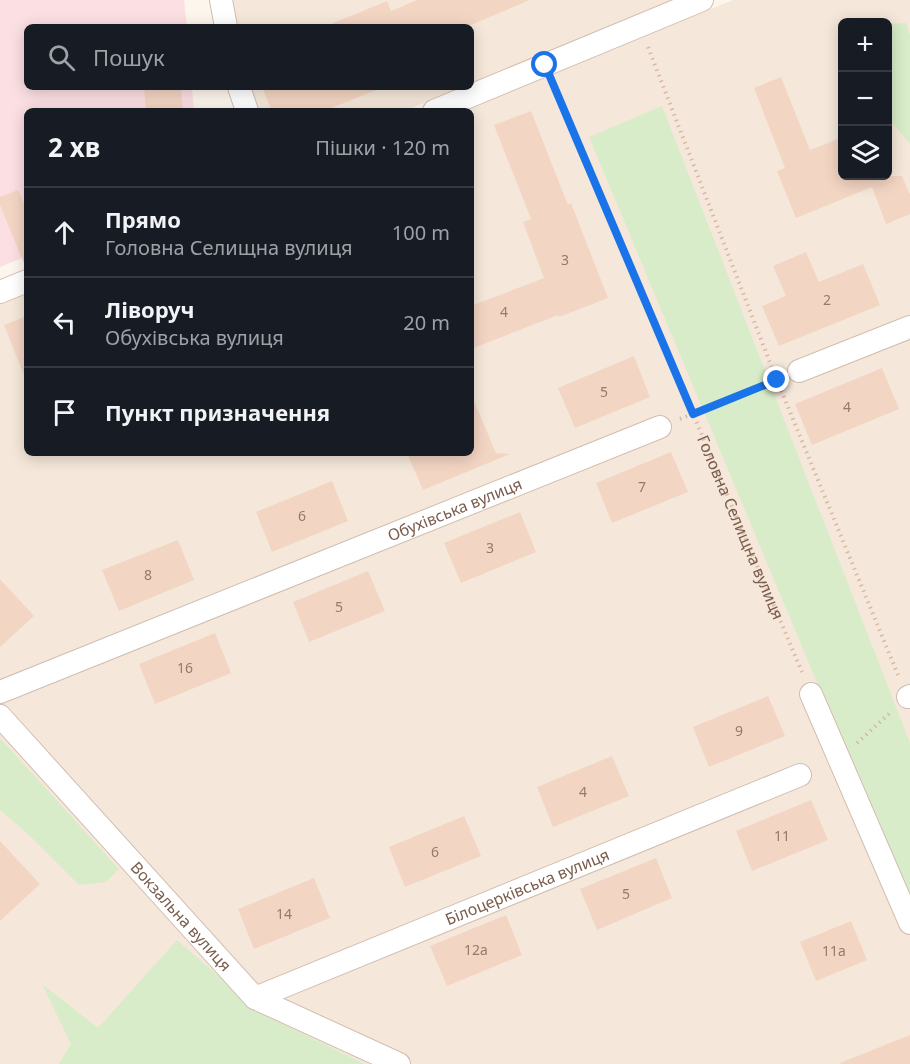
<!DOCTYPE html>
<html lang="uk">
<head>
<meta charset="utf-8">
<style>
  :root { --surface:#171b24; --page:#242831; --text:#f1f3f6; --muted:#9ea1a6; --line:#363941 }
  body { margin:0; font-family:"Noto Sans",sans-serif; background:var(--page); color:var(--text) }
  .controls { position:absolute; right:18px; top:18px; display:grid; overflow:hidden; border-radius:9px; box-shadow:0 3px 15px #0003 }
  .controls button { width:54px; height:54px; display:grid; place-items:center; padding:0; border:0; border-bottom:2px solid var(--line); background:var(--surface); color:var(--text); font:30px sans-serif }
  .stop { position:absolute; width:18px; height:18px; margin:-14px; border:4px solid #1a73e8; border-radius:50%; background:#fff }
  .stop.end { background:#1a73e8; border-color:#fff; box-shadow:0 2px 6px #0008 }
  .list { margin:0; padding:0; list-style:none }
  h2 { display:flex; justify-content:space-between; align-items:center; height:78px; margin:0; padding:0 24px; font-size:26px }
  h2 small { font-size:20px; font-weight:400; color:var(--muted) }
  .list li { display:grid; grid-template-columns:39px 1fr auto; gap:18px; align-items:center; box-sizing:border-box; height:90px; padding:0 24px; border-top:2px solid var(--line) }
  .list b { display:block; font-size:22px; white-space:nowrap }
  .list p { margin:0; font-size:20px; white-space:nowrap; color:var(--muted) }
  .list em { font-size:20px; font-style:normal; color:var(--muted) }
  .icon { flex:none; width:33px; height:33px; fill:none; stroke:currentColor; stroke-width:2; stroke-linecap:round; stroke-linejoin:round }
  .map { position:relative; flex:none; width:910px; height:1064px; overflow:hidden }
  .search { position:absolute; background:var(--surface); box-shadow:0 3px 15px #0003; left:24px; top:24px; width:450px; height:66px; display:flex; align-items:center; gap:15px; box-sizing:border-box; padding:0 21px; border-radius:9px; color:var(--muted); font-size:22px }
  .panel { position:absolute; background:var(--surface); box-shadow:0 3px 15px #0003; left:24px; top:108px; width:450px; height:348px; border-radius:9px }
  .map>svg:first-child { display:block }
  .residential { fill:#f5e8da; fill-rule:evenodd }
  .medical { fill:#fbdfe3 }
  .green { fill:#d8ecc9 }
  .building { fill:#f3d5c3 }
  .lines { fill:none; stroke-linecap:round; stroke-linejoin:round }
  .minor-casing { stroke:#d1beb0; stroke-width:24 }
  .path { stroke:#d9b8a5; stroke-width:4; stroke-dasharray:1.5 4.5; stroke-linecap:butt }
  .minor { stroke:#fff; stroke-width:22 }
  .route { stroke:#1a73e8; stroke-width:8 }
  .labels { text-anchor:middle; stroke-width:6; stroke-linejoin:round; paint-order:stroke }
  .number-label { font-size:14px; fill:#987a6a }
  .street-label { font-size:16px; fill:#7a5c4d; stroke:#fffaf3 }
</style>
</head>
<body>
<div class="map">
<svg width="910" height="1064" viewBox="0 0 910 1064">
  <rect width="100%" height="100%" fill="#fdf6ec"/>
  <path class="residential" d="M221 0H677L471 84V27H225Z
    M733 0H910V1064H0V299L27 288V453H471V111H461ZM842 22H888V176H842Z
    M233 87H463L404 111H236Z"/>
  <path class="medical" d="M0 0H184L187 27H27V87H192L194 111H27V256L0 267Z"/>
  <path class="green" d="M906 23 910 35V144L888 118V24Z
    M662 106 910 743V905L589 137Z
    M0 738 119 869 106 882 79 885 31 837 0 810Z
    M177 940 262 1014 365 1064H59L71 1044 42 984 98 1028Z"/>
  <path class="building" d="M417 0H530L466 27H324L387 1 391 11Z
    M781 77 810 150 843 137V176H902L910 195V214L886 224 872 187 796 218 777 171 785 168 754 88Z
    M144 87H181L183 111H146Z
    M262 87H381V88L324 111H272Z
    M531 111 568 205 571 203 608 298 559 317 558 315 471 349V306L544 278 523 222 531 219 494 125Z
    M18 190 27 210 26 268 0 205V197Z
    M806 252 819 282 863 264 880 305 779 346 762 306 786 296 773 266Z
    M27 316V380H26L4 325Z
    M634 356 650 397 575 428 558 388Z
    M882 368 899 409 812 445 795 404Z
    M471 394 496 453 510 454 423 490 407 453H471Z
    M671 452 688 492 612 523 596 483Z
    M332 481 348 521 272 552 256 512Z
    M520 512 536 552 461 583 444 543Z
    M178 540 194 580 119 611 102 570Z
    M368 571 385 611 309 642 293 602Z
    M0 579 34 616 0 647Z
    M215 633 231 673 155 704 139 664Z
    M768 696 785 736 709 767 693 727Z
    M612 756 629 796 553 827 537 787Z
    M811 800 828 840 752 871 736 831Z
    M464 816 481 856 405 887 389 847Z
    M0 841 40 884 0 921Z
    M656 858 672 898 597 930 580 889Z
    M314 878 330 918 254 949 238 909Z
    M506 915 522 955 447 986 430 946Z
    M851 921 867 960 816 981 800 942Z
    M910 1035V1064H840V1063Z"/>
  <g class="lines">
    <defs>
      <g id="minor">
        <path d="M221 0 226 27"/>
        <path d="M239 87 247 111"/>
        <path d="M434 111 702 0"/>
        <path d="M0 292 27 281"/>
        <path d="M799 371 910 327"/>
        <path id="s2" d="M0 692 660 427"/>
        <path d="M811 694 910 923"/>
        <path d="M908 697 910 696"/>
        <path id="s3" d="M0 716 255 998 399 1064"/>
        <path id="s4" d="M255 998 800 775"/>
      </g>
    </defs>
    <use href="#minor" class="minor-casing"/>
    <g class="path">
      <path d="M648 47 774 373"/>
      <path id="s1" d="M554 85 802 672"/>
      <path d="M779 385 898 675"/>
      <path d="M680 419 779 379"/>
      <path d="M857 743 891 712"/>
    </g>
    <use href="#minor" class="minor"/>
  </g>
  <g class="lines">
    <path class="route" d="M545 65 693 414 777 380"/>
  </g>
  <g class="labels">
    <g class="number-label">
      <text x="565" y="265">3</text>
      <text x="827" y="305">2</text>
      <text x="504" y="317">4</text>
      <text x="604" y="397">5</text>
      <text x="847" y="412">4</text>
      <text x="642" y="492">7</text>
      <text x="302" y="521">6</text>
      <text x="490" y="553">3</text>
      <text x="148" y="580">8</text>
      <text x="339" y="612">5</text>
      <text x="185" y="673">16</text>
      <text x="739" y="736">9</text>
      <text x="583" y="797">4</text>
      <text x="782" y="841">11</text>
      <text x="435" y="857">6</text>
      <text x="626" y="899">5</text>
      <text x="284" y="919">14</text>
      <text x="476" y="955">12а</text>
      <text x="834" y="956">11а</text>
    </g>
    <g class="street-label">
      <text dy="6" stroke="none"><textPath href="#s2" startOffset="490">Обухівська вулиця</textPath></text>
      <text dy="6" stroke="none"><textPath href="#s1" startOffset="480">Головна Селищна вулиця</textPath></text>
      <text dy="6" stroke="none"><textPath href="#s4" startOffset="294">Білоцерківська вулиця</textPath></text>
      <text dy="6" stroke="none"><textPath href="#s3" startOffset="270">Вокзальна вулиця</textPath></text>
    </g>
  </g>
</svg>
<div class="controls">
<button>+</button>
<button>−</button>
<button><svg class="icon" aria-label="layers" viewBox="0 0 24 24"><path d="M12 4l9 5-9 5-9-5zM3 14l9 5 9-5"/></svg></button>
</div>
<div class="stop" style="left:545px;top:65px"></div>
<div class="stop end" style="left:777px;top:380px"></div>
<div class="search"><svg class="icon" aria-label="search" viewBox="0 0 24 24"><circle cx="10" cy="10" r="6"/><path d="M15 15l6 6"/></svg>Пошук</div>
<section class="panel">
<h2>2 хв<small>Пішки · 120 m</small></h2>
<ul class="list">
<li><svg class="icon" aria-label="ahead" viewBox="0 0 24 24"><path d="M12 20V5M6 11l6-6 6 6"/></svg><div><b>Прямо</b><p>Головна Селищна вулиця</p></div><em>100 m</em></li>
<li><svg class="icon" aria-label="left" viewBox="0 0 24 24"><path d="M17 20v-9H6M10 6l-5 5 5 5"/></svg><div><b>Ліворуч</b><p>Обухівська вулиця</p></div><em>20 m</em></li>
<li><svg class="icon" aria-label="arrive" viewBox="0 0 24 24"><path d="M6 21V4h12l-3 4 3 4H6"/></svg><div><b>Пункт призначення</b></div></li>
</ul>
</section>
</div>
</body>
</html>
